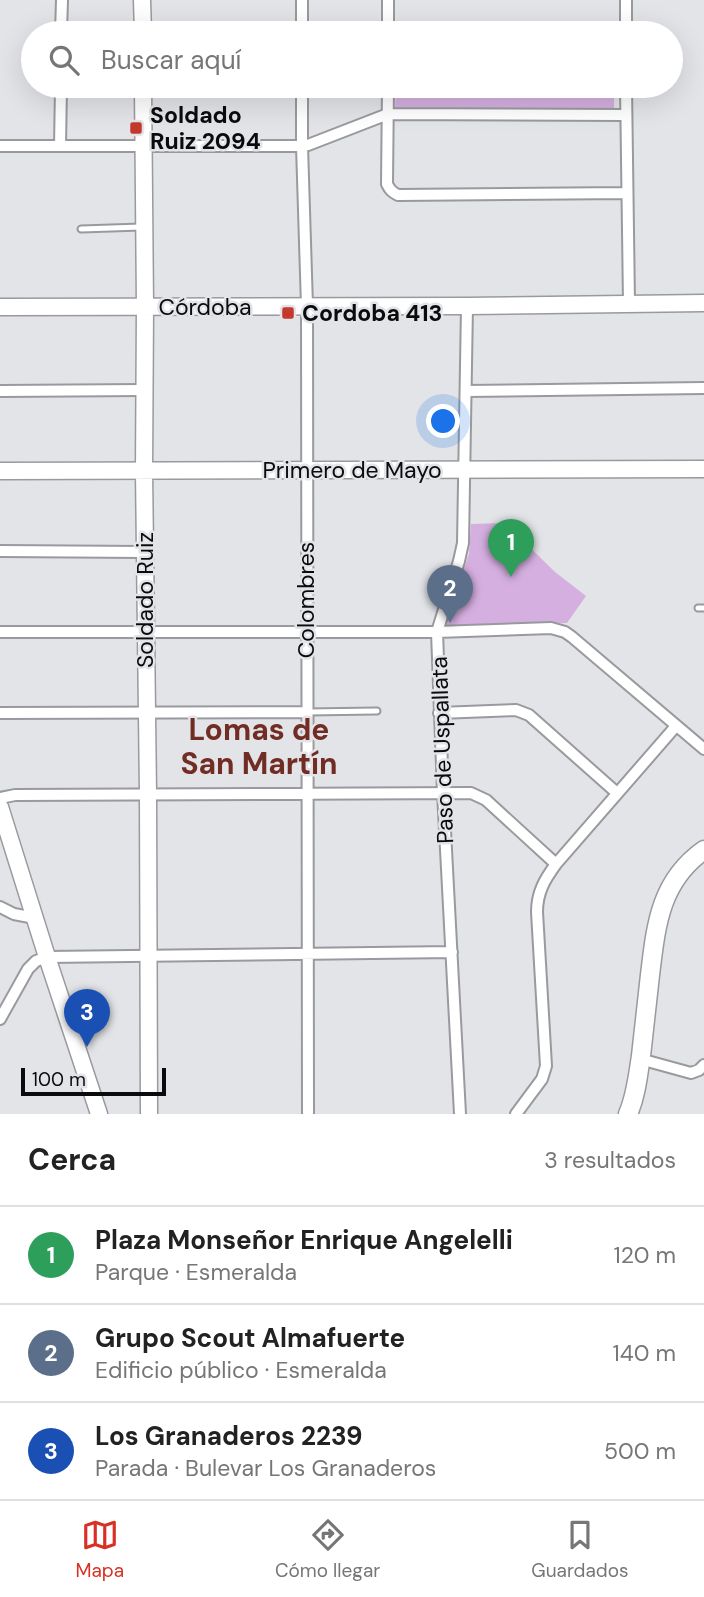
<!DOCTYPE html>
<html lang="es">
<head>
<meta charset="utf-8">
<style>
  :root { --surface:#fff; --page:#f6f6f6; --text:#222; --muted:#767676; --line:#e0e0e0; --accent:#d93025 }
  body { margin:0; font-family:"DM Sans",sans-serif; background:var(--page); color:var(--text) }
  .scale { position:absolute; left:21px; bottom:18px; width:145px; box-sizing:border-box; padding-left:7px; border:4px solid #0b0b0d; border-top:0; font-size:19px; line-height:24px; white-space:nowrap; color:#0b0b0d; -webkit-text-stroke:5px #e2e4e8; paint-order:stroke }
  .you { position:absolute; left:444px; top:422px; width:24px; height:24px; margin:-18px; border:5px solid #fff; border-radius:50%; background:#1a73e8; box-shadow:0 0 0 10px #1a73e833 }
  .badge { display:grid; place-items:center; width:46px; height:46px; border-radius:50%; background:var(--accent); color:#fff; font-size:23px; font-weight:700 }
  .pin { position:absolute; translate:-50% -58px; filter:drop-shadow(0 2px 4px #0008) }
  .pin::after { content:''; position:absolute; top:37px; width:24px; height:21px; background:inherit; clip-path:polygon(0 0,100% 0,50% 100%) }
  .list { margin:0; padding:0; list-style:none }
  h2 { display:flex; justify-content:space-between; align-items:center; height:91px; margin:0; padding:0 28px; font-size:30px }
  h2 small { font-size:23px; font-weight:400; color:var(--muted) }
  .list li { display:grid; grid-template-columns:46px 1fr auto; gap:21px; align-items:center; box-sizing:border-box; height:98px; padding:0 28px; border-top:2px solid var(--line) }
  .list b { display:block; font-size:26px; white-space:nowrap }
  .list p { margin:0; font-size:23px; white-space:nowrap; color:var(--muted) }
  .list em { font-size:23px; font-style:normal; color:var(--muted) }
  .icon { flex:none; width:38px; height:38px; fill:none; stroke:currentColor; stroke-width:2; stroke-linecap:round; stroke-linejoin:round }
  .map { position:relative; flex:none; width:704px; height:1114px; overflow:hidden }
  .search { position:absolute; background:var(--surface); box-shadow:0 7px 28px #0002; left:21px; right:21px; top:21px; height:77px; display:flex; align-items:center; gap:18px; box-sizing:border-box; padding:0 24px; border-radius:38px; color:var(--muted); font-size:26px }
  .sheet { height:385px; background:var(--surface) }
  nav { display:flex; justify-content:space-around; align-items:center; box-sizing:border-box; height:98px; border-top:2px solid var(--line); background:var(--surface); font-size:19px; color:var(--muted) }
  nav a { display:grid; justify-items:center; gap:4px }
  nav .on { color:var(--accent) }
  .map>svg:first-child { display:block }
  .green { fill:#d5afe0 }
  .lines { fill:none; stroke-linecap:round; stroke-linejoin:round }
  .service-casing { stroke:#999a9e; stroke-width:9 }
  .minor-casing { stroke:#999a9e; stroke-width:14 }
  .secondary-casing { stroke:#999a9e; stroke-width:19 }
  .primary-casing { stroke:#999a9e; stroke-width:21 }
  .service { stroke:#fff; stroke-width:5 }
  .minor { stroke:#fff; stroke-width:10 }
  .secondary { stroke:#fff; stroke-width:16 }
  .primary { stroke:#fff; stroke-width:18 }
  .poi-dot { fill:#c5382d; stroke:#e2e4e8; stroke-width:2.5 }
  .labels { text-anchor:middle; stroke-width:5; stroke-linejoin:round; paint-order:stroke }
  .poi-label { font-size:23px; font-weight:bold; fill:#0b0b0d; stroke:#e2e4e8; text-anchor:start }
  .street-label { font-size:23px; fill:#0b0b0d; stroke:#e2e4e8 }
  .district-label { font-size:30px; font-weight:bold; fill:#712c24; stroke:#e2e4e8 }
</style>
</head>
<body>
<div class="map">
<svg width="704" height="1114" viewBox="0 0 704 1114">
  <rect width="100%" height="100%" fill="#e2e4e8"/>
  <path class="green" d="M396 86H614V109H395Z
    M505 523 555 572 586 596 567 623 444 627 469 554 471 524Z"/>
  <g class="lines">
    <defs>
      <path id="service" d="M81 229 141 227
        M698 608H704
        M307 712 377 711"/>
      <path id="minor" d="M388 0V33
        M626 0V33
        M61 33 62 0
        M302 33V0
        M302 86V146L307 306 308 1114
        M388 86 387 184C390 190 392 192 398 195L627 193
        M626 86 629 303
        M0 146H302L308 145 388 114 626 115
        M60 146 61 86
        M0 391 143 390
        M466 391 704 388
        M0 551 144 552
        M0 632H437L551 628 565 632 572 637 704 749
        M0 713 307 712
        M439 713 516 710 529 715 617 793
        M0 798 15 795 471 793 486 800 556 864
        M0 907 14 914 35 918
        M0 1019 28 969 36 961 47 957 452 952
        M640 1059 691 1073 699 1070 704 1065
        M460 1114 443 793 437 632 459 561 463 543 467 306
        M516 1114 542 1079 546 1066 537 912C537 892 545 879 556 864L676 726"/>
      <path id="secondary" d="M142 0 143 33
        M143 86 145 307 144 471 148 794 149 1114
        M0 307 467 306 704 303
        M0 471 704 469
        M0 807 47 957 99 1114"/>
      <path id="primary" d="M628 1114C636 1096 638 1075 641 1056 644 1029 647 1002 650 975 656 925 660 881 704 850"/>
    </defs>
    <use href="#service" class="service-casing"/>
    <use href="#minor" class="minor-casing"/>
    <use href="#secondary" class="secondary-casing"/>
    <use href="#primary" class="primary-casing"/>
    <use href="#service" class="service"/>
    <use href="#minor" class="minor"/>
    <use href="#secondary" class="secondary"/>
    <use href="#primary" class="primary"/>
  </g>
  <g class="poi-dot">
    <rect x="129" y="121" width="14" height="14" rx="3.5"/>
    <rect x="281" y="306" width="14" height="14" rx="3.5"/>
  </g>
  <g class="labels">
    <g class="poi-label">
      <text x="150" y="123">Soldado<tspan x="150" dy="26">Ruiz 2094</tspan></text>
      <text x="302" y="321">Cordoba 413</text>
    </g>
    <g class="street-label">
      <text x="205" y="315">Córdoba</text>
      <text x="352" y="478">Primero de Mayo</text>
      <text transform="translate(145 600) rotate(-90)" y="8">Soldado Ruiz</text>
      <text transform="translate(306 600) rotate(-90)" y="8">Colombres</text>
      <text transform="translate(442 750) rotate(-92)" y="8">Paso de Uspallata</text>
    </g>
    <g class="district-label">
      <text x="259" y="740">Lomas de<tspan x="259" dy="34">San Martín</tspan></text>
    </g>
  </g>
</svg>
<div class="scale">100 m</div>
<div class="you"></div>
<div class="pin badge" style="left:511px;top:577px;background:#2e9e5b">1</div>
<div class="pin badge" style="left:450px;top:623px;background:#5c6f8a">2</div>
<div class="pin badge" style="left:87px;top:1047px;background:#1a4fb4">3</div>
<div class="search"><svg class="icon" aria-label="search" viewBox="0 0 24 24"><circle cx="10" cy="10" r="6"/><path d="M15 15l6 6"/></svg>Buscar aquí</div>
</div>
<section class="sheet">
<h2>Cerca<small>3 resultados</small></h2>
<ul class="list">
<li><span class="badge" style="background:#2e9e5b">1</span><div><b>Plaza Monseñor Enrique Angelelli</b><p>Parque · Esmeralda</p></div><em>120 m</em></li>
<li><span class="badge" style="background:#5c6f8a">2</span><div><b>Grupo Scout Almafuerte</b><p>Edificio público · Esmeralda</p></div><em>140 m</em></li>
<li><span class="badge" style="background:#1a4fb4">3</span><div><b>Los Granaderos 2239</b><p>Parada · Bulevar Los Granaderos</p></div><em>500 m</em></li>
</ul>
</section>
<nav>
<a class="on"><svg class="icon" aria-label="map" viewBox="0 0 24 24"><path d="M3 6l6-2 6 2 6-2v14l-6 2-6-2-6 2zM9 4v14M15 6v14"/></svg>Mapa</a>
<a><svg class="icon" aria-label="directions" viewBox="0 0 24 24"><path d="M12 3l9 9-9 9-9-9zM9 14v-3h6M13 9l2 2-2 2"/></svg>Cómo llegar</a>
<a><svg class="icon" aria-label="saved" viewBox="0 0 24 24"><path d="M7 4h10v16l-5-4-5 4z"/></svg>Guardados</a>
</nav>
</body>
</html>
